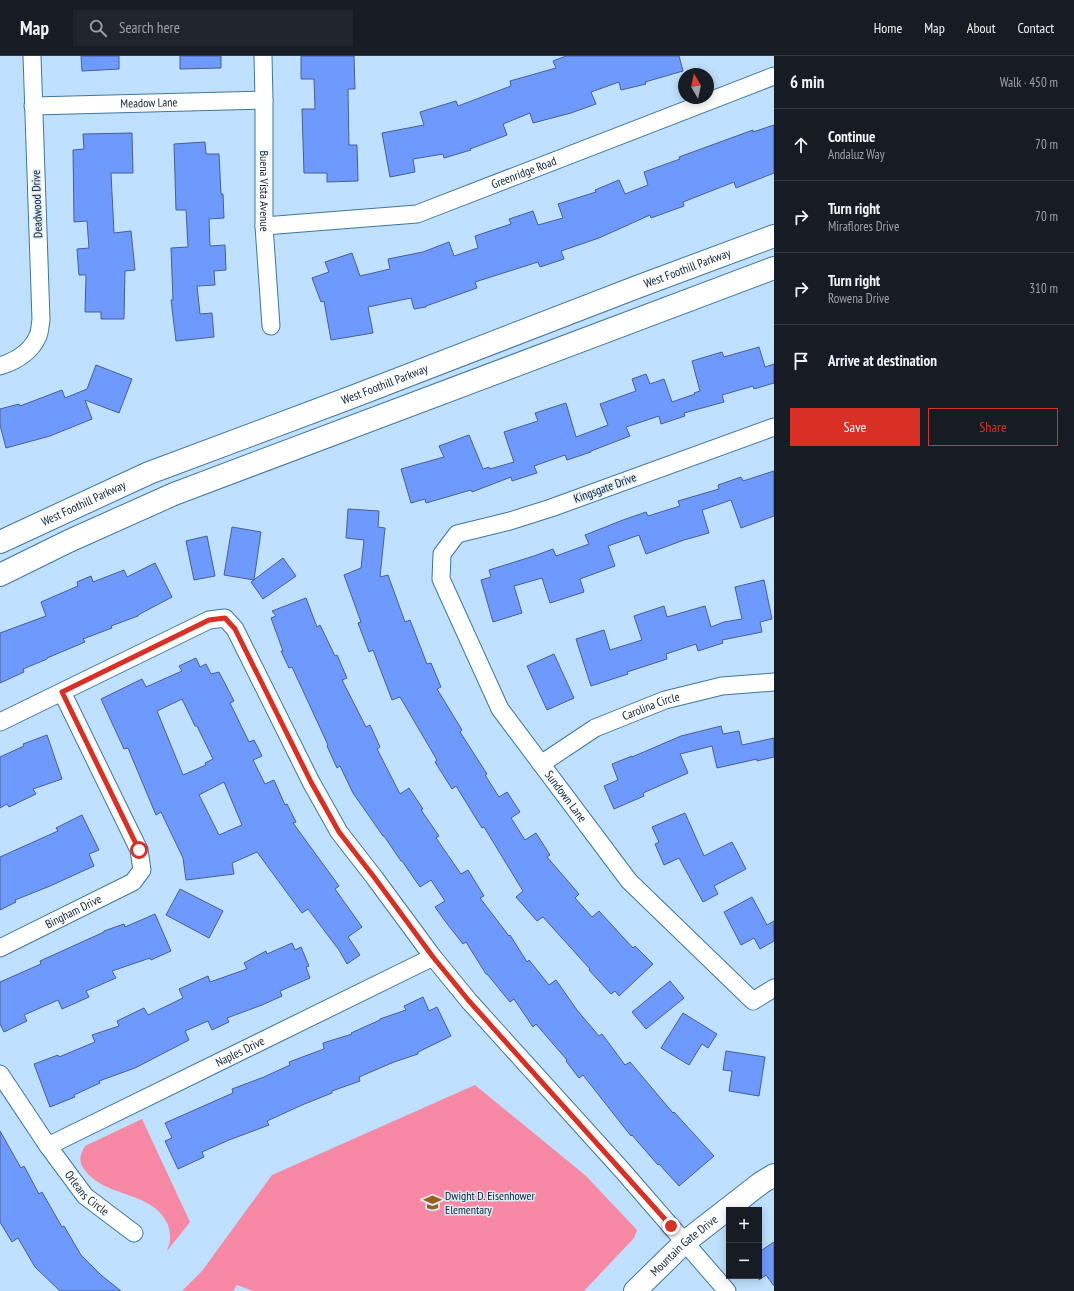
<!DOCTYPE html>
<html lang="en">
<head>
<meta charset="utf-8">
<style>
  :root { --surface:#171b24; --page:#20242c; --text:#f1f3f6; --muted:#9ea1a6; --line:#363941; --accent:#d93025 }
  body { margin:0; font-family:"PT Sans Narrow",sans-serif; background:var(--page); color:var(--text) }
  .controls { position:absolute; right:12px; bottom:12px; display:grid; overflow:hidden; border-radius:0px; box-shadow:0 2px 10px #0003 }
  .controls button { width:36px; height:36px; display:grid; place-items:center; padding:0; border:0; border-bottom:1px solid var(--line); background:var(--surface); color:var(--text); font:20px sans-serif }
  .compass { position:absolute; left:678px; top:12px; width:36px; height:36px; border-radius:50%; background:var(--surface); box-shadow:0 2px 10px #0003; rotate:351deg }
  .stop { position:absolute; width:12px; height:12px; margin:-9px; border:3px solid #d93025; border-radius:50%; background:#fff }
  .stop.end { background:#d93025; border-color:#fff; box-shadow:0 1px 4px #0008 }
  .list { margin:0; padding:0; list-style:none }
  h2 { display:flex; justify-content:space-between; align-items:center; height:52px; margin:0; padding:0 16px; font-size:17px }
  h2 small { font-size:13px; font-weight:400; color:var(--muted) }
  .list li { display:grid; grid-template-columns:26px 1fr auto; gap:12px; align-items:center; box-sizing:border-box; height:72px; padding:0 16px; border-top:1px solid var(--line) }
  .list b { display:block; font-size:15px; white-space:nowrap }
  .list p { margin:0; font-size:13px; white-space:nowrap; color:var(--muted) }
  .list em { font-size:13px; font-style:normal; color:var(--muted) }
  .actions { display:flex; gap:8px; padding:12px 16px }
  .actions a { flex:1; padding:9px 0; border:1px solid var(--accent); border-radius:0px; text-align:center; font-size:14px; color:var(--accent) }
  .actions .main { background:var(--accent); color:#fff }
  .icon { flex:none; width:22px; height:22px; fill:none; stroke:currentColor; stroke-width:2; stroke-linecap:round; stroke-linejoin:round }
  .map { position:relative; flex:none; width:774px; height:1235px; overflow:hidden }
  header { display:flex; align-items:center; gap:24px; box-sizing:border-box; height:56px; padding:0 20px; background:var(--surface); border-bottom:1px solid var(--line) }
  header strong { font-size:19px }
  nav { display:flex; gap:22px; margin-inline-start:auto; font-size:14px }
  .search { width:280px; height:36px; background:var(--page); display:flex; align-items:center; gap:10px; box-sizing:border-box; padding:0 14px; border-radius:0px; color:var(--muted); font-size:15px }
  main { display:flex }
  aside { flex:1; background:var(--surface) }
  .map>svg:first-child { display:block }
  .green { fill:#f889a4 }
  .building { fill:#6f9afd; stroke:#475e94; fill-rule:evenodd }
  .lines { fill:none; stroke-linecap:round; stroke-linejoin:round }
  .minor-casing { stroke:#3f76a2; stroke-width:19 }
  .secondary-casing { stroke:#3f76a2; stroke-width:24 }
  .primary-casing { stroke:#3f76a2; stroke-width:24 }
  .minor { stroke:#fff; stroke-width:17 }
  .secondary { stroke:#fff; stroke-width:22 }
  .primary { stroke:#fff; stroke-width:22 }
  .route { stroke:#d93025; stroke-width:5 }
  .labels { text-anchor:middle; stroke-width:3; stroke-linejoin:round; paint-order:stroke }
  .street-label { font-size:12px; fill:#0c2335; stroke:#dfebf5 }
  .poi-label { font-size:12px; fill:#0c2335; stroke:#dfebf5; text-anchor:start }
</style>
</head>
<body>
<header>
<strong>Map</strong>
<div class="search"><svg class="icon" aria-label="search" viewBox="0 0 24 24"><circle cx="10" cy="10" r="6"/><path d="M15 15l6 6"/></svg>Search here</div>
<nav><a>Home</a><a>Map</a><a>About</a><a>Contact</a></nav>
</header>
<main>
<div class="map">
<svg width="774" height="1235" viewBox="0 0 774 1235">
  <rect width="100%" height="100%" fill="#bfe0fe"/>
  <path class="green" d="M475 1029 585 1119 637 1174 634 1182 584 1235H253L237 1229 233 1235H182L202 1215 272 1119Z
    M142 1063 190 1166 167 1195C168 1191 170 1187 170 1184 171 1179 169 1173 168 1169 154 1134 105 1143 84 1113 78 1105 80 1099 85 1090Z"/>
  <path class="building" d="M81 0H119V13L82 15Z
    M180 0H221V12L180 13Z
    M301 0H354L355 33H348L349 89H357L358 125 327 126V117H304L302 53H315L314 23H301Z
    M566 0H679L683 15 645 26 646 28 621 34 619 26 591 36 596 48 571 57 533 67 530 57 503 68 507 79 470 93 471 94 444 102 443 98 413 103 415 116 390 121 382 77 424 69 420 56 456 45 458 50 511 30 510 25 556 12 553 5Z
    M774 69V117L736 132 734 126 683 146 684 150 651 162 650 159 599 182 561 195 564 203 540 211 538 206 475 226 477 232 426 250V251L414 253 411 242 368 251 373 277 331 284 324 245 321 246 312 222 329 216 325 206 352 197 360 220 390 213 388 203 423 196 449 186 454 200 478 192 475 180 511 168 509 163 533 155 538 169 563 162 558 148 596 136 595 134 619 124 625 138 648 129 644 116 680 103 679 101 753 74V76Z
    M132 77 133 117H111L114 177 131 175 135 214 125 215 124 263H101V256H85L86 219H79L77 193 89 192 87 165 74 166 73 94 84 93 83 78Z
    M205 86 206 98H219L221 138H223L224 162 209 163 210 190 225 189 226 214 214 215 215 229 197 230 200 258 212 257 214 281 176 285 171 244H173L171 192 188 191 186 154H176L174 88Z
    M759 291 765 311 774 308V327L754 333 753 330 722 339 724 346 684 357 685 360 661 368 659 360 626 371 630 380 591 395V396L567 404 565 399 534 410 537 417 512 425 511 421 472 436 471 434 426 447 425 443 411 447 401 413 444 401 439 390 469 379 483 413 489 411 490 413 514 406 504 376 538 365 535 357 566 347 576 381 608 369 600 348 636 335 632 323 646 318 650 328 664 323 672 346 695 338 694 337 700 335 692 305 722 296 724 301Z
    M96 309 132 323 119 357 85 344 92 363 50 380 6 392 0 369V353L19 348 20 350 62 334 65 342 87 333Z
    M774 415V460L741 472 731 444 708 452 702 454 709 477 684 484 646 498 639 479 608 490 615 510 580 523 584 536 550 547 542 522 514 530 522 557 493 566 481 524 491 521 489 514 534 500 553 493 556 500 589 488 585 479 623 464 646 456 648 460 680 450 678 445 719 433 718 429 741 421 743 425Z
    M348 453 379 455 378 471 385 472 380 521 388 519 405 566 410 564 427 608 431 607 441 631 437 633 462 674 460 676 487 718 485 719 499 741 507 736 520 756 511 762 525 784 536 777 550 799 547 801 579 838 575 842 592 861 599 855 633 892 635 890 653 908 619 940 615 935 611 938 589 914 590 913 543 861 537 865 516 841 523 835 484 771 482 772 456 730 452 733 435 706 437 704 400 641 392 644 373 594 369 596 358 567 361 566 344 519 361 512 364 484 346 482Z
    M232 471 261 476 254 524 224 519Z
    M207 480 215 520 194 524 186 485Z
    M283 502 296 520 263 543 251 526Z
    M155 507 172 541 138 559V560L111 570 112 572 83 583 85 586 47 602V603L23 613 24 616 0 627V577L46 560 41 546 78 530 77 526 91 520 93 526 124 514 127 521Z
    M764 524 772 563 760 566 762 576 722 584 723 587 698 595 696 588 666 598 667 603 627 616 628 618 591 630 576 583 604 574 610 594 642 584 634 560 664 550 667 561 705 550 711 571 724 566 742 563 735 531Z
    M306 542 317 571 320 569 335 600 337 599 347 622 342 624 366 671 370 669 380 691 377 693 400 738 409 732 423 753 421 754 439 780 436 782 461 818 468 814 484 840 480 842 509 880 510 879 527 906 529 904 549 929 556 924 577 954 599 980 602 978 625 1009 630 1006 673 1057 674 1056 714 1100 679 1130 659 1108 658 1109 632 1079 631 1080 583 1019 579 1022 566 1005 567 1004 536 968 533 971 514 943 510 946 487 918H486L466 886 463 888 445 865 435 851 445 845 431 824 420 831 402 805H401L384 780H383L353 737 340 710 337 712 327 690 328 689 292 611 289 612 281 595H283L271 562 276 560 272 555Z
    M554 598 574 642 547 654 527 610Z
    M196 602 200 611 206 608 211 618 219 616 234 645 230 647 249 686 254 684 262 700 253 704 265 728 274 724 285 749 287 748 296 766 293 767 339 830 335 833 362 871 348 881 360 899 347 908 339 894 308 853 302 857 257 796 232 807 234 818 186 824 183 802 161 756 156 759 128 692 124 693 101 643 142 623 146 631 182 615 179 610ZM182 643 195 670H197L213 703 205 707 206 709 183 719 157 655ZM224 726 242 769 219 779 199 739Z
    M721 670 723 678 739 675 742 689 774 682V701L757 705V703L717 712 712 690 680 698 688 717 643 737 644 740 614 753 604 730 618 724 612 708 632 700V701L681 680Z
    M47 679 62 723 33 733 36 738 9 751 7 748 0 752V701L24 690 23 688Z
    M685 757 704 800 732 786 746 813 714 830 718 838 703 846 679 802 664 809 655 788 659 786 652 771Z
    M82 759 99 794 89 798 94 810 50 830 15 844 16 846 0 854V801L58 775 56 772Z
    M180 833 223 855 209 882 166 859Z
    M752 841 767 869 774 865V885L760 893 754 882 741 889 724 856Z
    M155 858 171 895 151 904 150 902 112 915 116 922 86 935 89 941 62 953 58 944 24 959 27 965 4 976 0 968V926L41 908 40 905 104 876V875L124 868 125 871Z
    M292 887 295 894 301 891 309 910 306 911 310 922 280 935 282 940 262 949 227 962 229 966 212 974 208 965 185 975 189 984 135 1012 99 1025 100 1027 74 1039 75 1041 50 1051 34 1008 58 999 59 1001 95 986 92 979 119 970 117 965 144 952 148 959 183 942 179 933 208 920 210 926 247 913 244 907 266 895 267 898Z
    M670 925 684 942 646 973 632 956Z
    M423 941 429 955 437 951 451 980 418 996V998L394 1006 359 1021 360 1025 332 1035V1037L302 1049 267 1065 269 1069 229 1084 202 1096 204 1101 178 1113 165 1085 172 1082 165 1067 233 1037 232 1033 264 1021 290 1009 289 1006 324 993 323 987 352 978 351 977 380 964V963L406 954 404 950Z
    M683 957 717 978 708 992 702 988 689 1009 661 992Z
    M726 995 765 1001 759 1040 729 1035 732 1015 723 1014Z
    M0 1075 21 1112 24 1110 39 1138 42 1136 62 1171 64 1170 81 1199 101 1219 121 1235H60L35 1211 18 1182 12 1186 0 1166Z
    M774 1186V1230L766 1219 759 1224V1196Z"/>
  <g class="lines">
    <defs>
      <g id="minor">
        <path id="s1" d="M263 0 264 44V170L271 270"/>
        <path id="s2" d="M33 50 264 44"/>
        <path id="s3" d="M264 170 417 158 774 20"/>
        <path d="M0 310C16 305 31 296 38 280 40 275 40 269 41 264L32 0"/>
        <path id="s4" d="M774 371 551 452 510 465 457 478 442 498 441 523 500 653 629 825 753 945 774 932"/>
        <path d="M0 666 209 564 225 562 235 573 311 726 339 776 374 821 433 901 469 945 622 1114 727 1235"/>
        <path id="s5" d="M541 708 595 672 665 644 722 630 774 626"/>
        <path id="s6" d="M0 892 133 826 142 814 139 794 62 636"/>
        <path id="s7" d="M0 1018 48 1090 85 1140 134 1177"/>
        <path id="s8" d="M48 1090 433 901"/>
      </g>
      <g id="secondary">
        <path id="s9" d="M635 1235 685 1186 761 1127 774 1119"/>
      </g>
      <g id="primary">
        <path id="s10" d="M0 486 149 417 352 341 637 231 774 180"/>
        <path d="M0 519 69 485 174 438 774 212"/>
      </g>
    </defs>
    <use href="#minor" class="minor-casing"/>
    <use href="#secondary" class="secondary-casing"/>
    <use href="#primary" class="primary-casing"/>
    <use href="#minor" class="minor"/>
    <use href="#secondary" class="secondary"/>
    <use href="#primary" class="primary"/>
  </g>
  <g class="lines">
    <path class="route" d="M139 794 62 636 209 564 225 562 235 573 311 726 339 776 374 821 433 901 469 945 671 1170"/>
  </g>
  <defs>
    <symbol id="school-bare" viewBox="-9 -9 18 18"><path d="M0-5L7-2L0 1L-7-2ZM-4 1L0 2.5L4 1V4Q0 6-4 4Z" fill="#99601d" stroke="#dfebf5" stroke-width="2.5" paint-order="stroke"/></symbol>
  </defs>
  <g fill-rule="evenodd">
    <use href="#school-bare" x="420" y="1134" width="25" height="25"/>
  </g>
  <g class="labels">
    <g class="street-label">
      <text dy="4" stroke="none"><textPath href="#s2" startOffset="116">Meadow Lane</textPath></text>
      <text dy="4" stroke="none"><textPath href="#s3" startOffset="268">Greenridge Road</textPath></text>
      <text dy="4" stroke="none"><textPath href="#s1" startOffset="135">Buena Vista Avenue</textPath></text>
      <text transform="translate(37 148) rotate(-92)" y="4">Deadwood Drive</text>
      <text dy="4" stroke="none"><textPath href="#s10" startOffset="740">West Foothill Parkway</textPath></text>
      <text dy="4" stroke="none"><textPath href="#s10" startOffset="416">West Foothill Parkway</textPath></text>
      <text transform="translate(605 432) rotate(-20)" y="4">Kingsgate Drive</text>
      <text dy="4" stroke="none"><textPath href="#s10" startOffset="92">West Foothill Parkway</textPath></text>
      <text dy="4" stroke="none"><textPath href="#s5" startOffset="125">Carolina Circle</textPath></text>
      <text dy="4" stroke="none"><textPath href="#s4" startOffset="637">Sundown Lane</textPath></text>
      <text dy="4" stroke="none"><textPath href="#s6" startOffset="82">Bingham Drive</textPath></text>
      <text dy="4" stroke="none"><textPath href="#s8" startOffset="214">Naples Drive</textPath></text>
      <text dy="4" stroke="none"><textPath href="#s7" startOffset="148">Orleans Circle</textPath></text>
      <text dy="4" stroke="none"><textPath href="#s9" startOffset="67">Mountain Gate Drive</textPath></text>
    </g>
    <g class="poi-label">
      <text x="445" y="1144">Dwight D. Eisenhower<tspan x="445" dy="14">Elementary</tspan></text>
    </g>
  </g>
</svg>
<div class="controls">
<button>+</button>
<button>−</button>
</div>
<svg class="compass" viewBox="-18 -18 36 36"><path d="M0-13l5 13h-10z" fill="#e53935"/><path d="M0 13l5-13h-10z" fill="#9ea1a6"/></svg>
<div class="stop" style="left:139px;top:794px"></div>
<div class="stop end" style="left:671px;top:1170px"></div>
</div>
<aside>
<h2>6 min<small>Walk · 450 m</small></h2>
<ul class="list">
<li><svg class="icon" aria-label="ahead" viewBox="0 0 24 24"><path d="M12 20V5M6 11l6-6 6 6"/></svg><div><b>Continue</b><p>Andaluz Way</p></div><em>70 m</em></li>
<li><svg class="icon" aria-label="right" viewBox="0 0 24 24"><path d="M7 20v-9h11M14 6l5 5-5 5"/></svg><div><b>Turn right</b><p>Miraflores Drive</p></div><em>70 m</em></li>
<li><svg class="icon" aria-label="right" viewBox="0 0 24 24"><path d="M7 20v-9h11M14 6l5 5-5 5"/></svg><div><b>Turn right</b><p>Rowena Drive</p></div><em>310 m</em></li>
<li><svg class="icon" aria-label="arrive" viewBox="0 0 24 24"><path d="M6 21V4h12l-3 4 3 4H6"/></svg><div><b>Arrive at destination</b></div></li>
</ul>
<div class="actions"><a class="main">Save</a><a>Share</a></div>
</aside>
</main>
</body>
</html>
